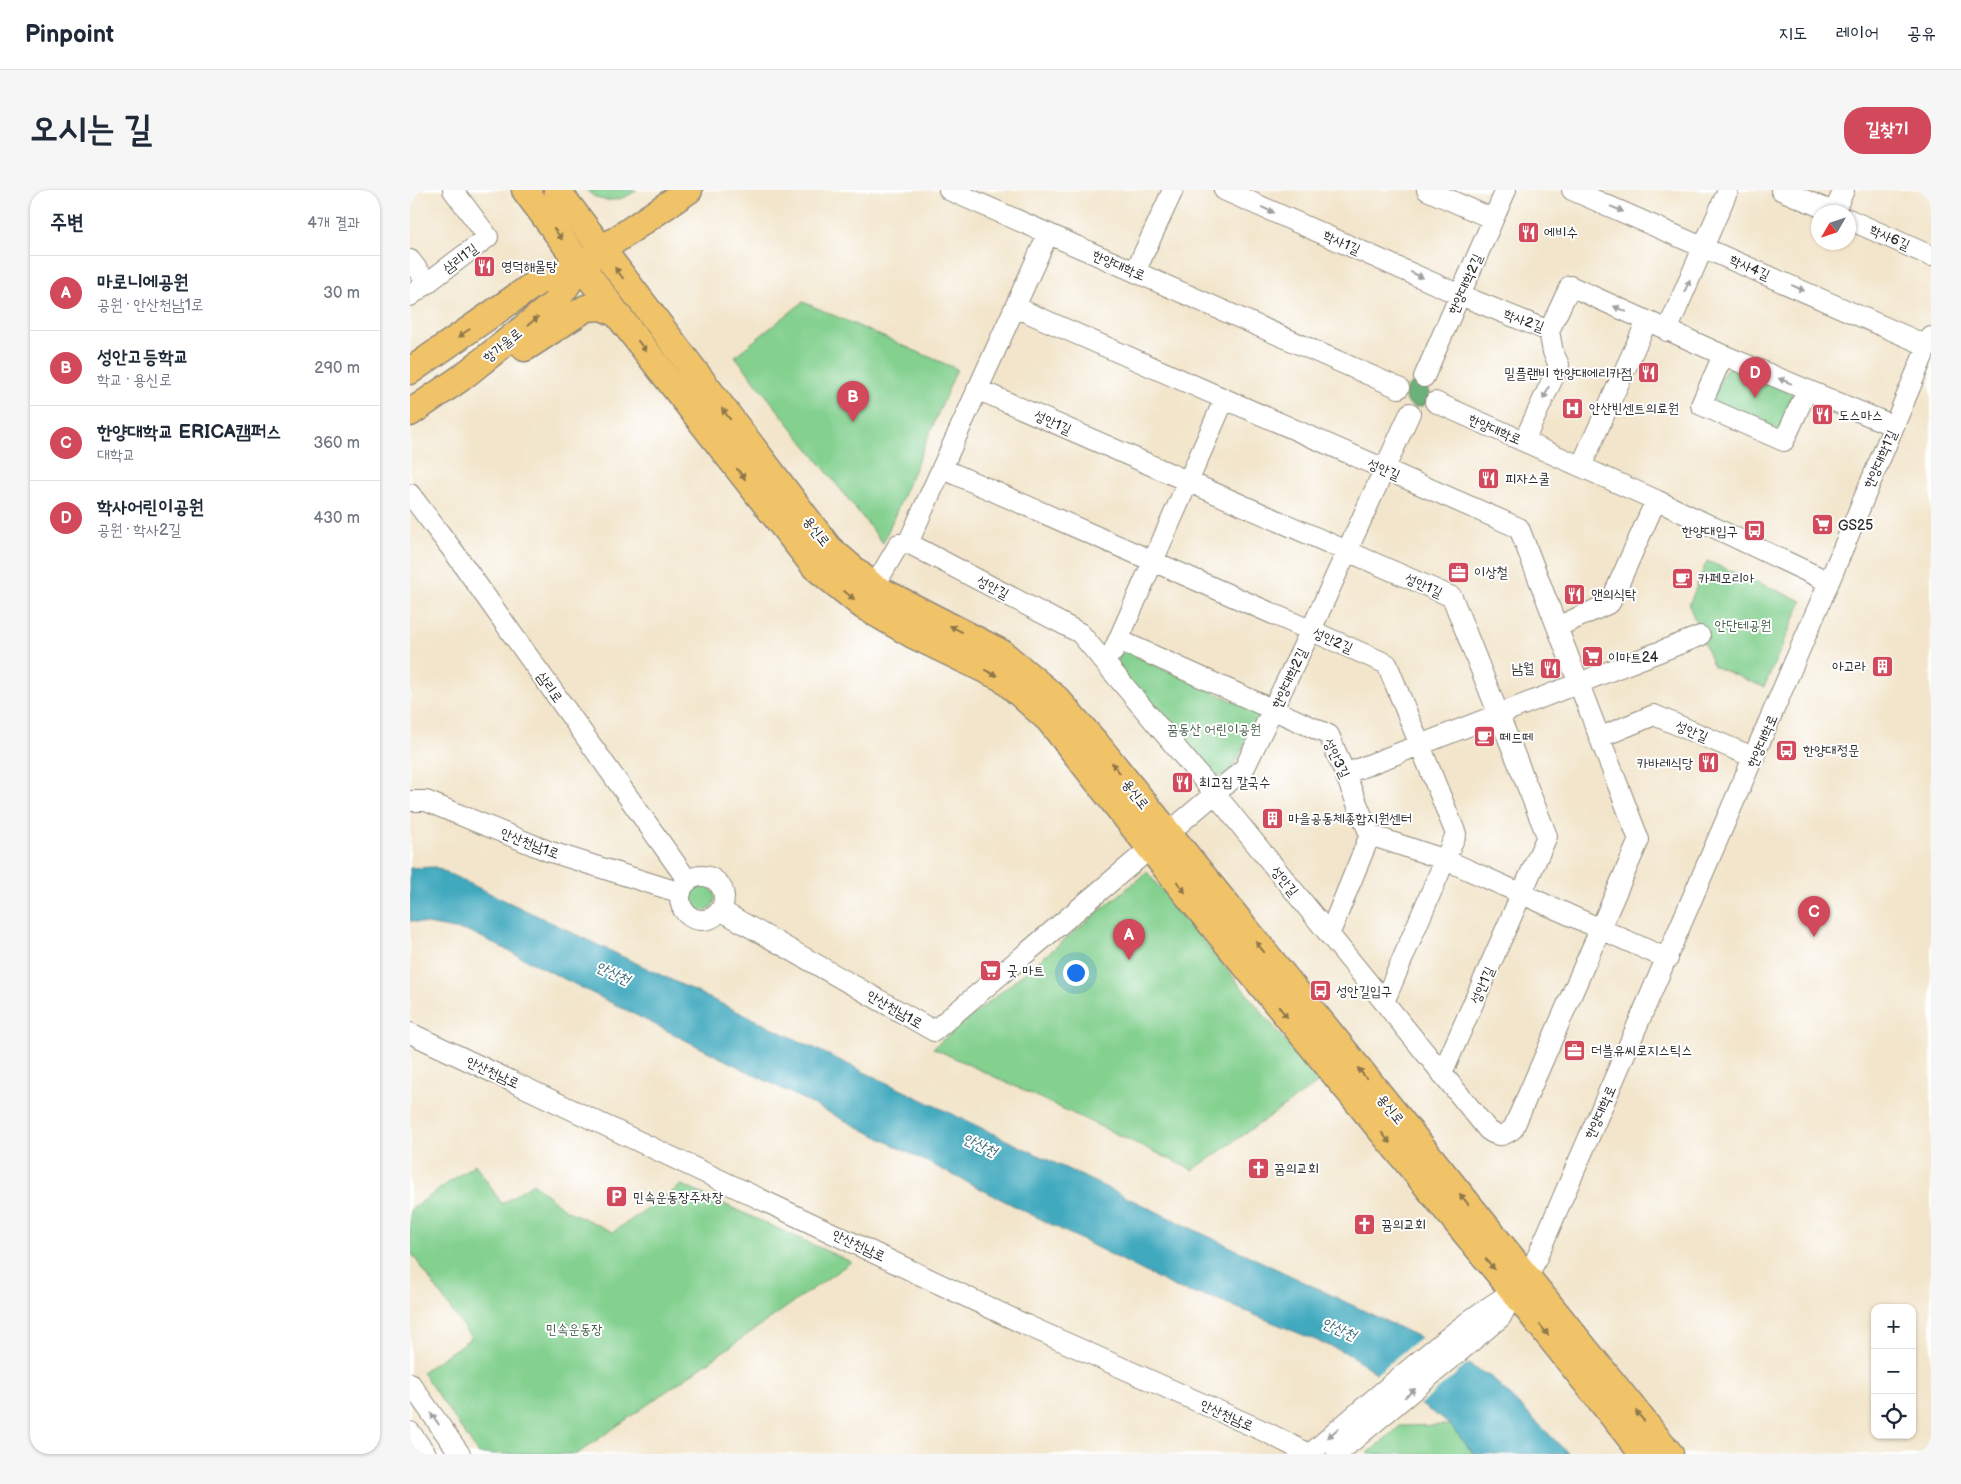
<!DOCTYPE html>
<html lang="ko">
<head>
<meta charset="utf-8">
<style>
  :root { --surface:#fff; --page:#f6f6f7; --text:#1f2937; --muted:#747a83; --line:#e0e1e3; --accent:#d1495b }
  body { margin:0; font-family:"Balsamiq Sans","Poor Story",sans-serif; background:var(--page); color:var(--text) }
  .controls { position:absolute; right:15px; bottom:15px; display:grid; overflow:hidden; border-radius:10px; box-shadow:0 1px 4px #0004 }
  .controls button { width:45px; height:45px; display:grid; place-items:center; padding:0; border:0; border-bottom:1px solid var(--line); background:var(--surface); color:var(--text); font:25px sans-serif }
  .compass { position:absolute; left:1401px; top:15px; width:45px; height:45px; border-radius:50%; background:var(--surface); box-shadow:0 1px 4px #0004; rotate:231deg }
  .you { position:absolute; left:665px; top:782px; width:18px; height:18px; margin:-12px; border:4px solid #fff; border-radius:50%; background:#1a73e8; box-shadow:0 0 0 8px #1a73e833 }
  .badge { display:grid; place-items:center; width:32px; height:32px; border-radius:50%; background:var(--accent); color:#fff; font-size:16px; font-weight:700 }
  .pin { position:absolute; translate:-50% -41px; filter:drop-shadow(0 1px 2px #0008) }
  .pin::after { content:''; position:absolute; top:26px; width:18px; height:15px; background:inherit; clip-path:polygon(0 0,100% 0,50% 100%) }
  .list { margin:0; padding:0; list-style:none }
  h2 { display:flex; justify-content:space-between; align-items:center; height:65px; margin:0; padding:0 20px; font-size:21px }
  h2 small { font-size:16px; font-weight:400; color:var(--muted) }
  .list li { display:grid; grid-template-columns:32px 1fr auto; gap:15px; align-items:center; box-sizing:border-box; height:75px; padding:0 20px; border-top:1px solid var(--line) }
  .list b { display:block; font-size:19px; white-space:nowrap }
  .list p { margin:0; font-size:16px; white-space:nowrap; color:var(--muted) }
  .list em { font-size:16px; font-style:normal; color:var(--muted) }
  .icon { flex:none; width:28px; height:28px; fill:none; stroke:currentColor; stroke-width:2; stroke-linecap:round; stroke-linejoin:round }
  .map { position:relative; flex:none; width:1521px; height:1264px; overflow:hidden; border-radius:20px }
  header { display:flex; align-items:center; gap:30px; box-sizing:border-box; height:70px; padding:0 25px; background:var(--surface); border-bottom:1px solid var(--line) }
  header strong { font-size:24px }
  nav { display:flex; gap:28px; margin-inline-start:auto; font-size:18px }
  .intro { display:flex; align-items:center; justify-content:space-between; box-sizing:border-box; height:120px; padding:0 30px }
  h1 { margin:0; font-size:35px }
  .button { padding:12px 22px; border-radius:20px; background:var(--accent); color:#fff; font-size:18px; font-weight:700 }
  main { display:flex; gap:30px; padding:0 30px }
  aside { flex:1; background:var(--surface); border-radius:20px; box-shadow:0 1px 4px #0004 }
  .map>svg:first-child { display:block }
  .green { fill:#83d08f; stroke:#577e5d }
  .forest { fill:#6ab27a; stroke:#4a6e52 }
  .water { fill:#3fa9be; stroke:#356a74 }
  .pier { fill:#f2e5cb }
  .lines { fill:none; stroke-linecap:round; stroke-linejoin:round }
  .minor-casing { stroke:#8e887b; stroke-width:22 }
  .major-casing { stroke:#8e887b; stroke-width:29 }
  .minor { stroke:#fff; stroke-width:20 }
  .major { stroke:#f1c369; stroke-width:26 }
  .oneway { fill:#a0a0a0 }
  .oneway2 { fill:#8e774a }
  .labels { text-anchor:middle; stroke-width:4; stroke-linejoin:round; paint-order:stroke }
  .poi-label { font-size:14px; fill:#2b2b2b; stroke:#fff; text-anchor:start }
  .street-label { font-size:14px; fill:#2b2b2b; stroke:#fff }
  .park-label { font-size:14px; fill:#455d49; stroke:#fff }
  .water-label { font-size:15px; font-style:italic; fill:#34646d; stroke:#fff }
</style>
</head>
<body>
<header>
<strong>Pinpoint</strong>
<nav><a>지도</a><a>레이어</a><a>공유</a></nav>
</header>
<div class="intro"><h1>오시는 길</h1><a class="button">길찾기</a></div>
<main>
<aside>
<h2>주변<small>4개 결과</small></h2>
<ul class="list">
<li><span class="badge">A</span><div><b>마로니에공원</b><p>공원 · 안산천남1로</p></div><em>30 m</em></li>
<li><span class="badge">B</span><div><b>성안고등학교</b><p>학교 · 용신로</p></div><em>290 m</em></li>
<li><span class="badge">C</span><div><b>한양대학교 ERICA캠퍼스</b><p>대학교</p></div><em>360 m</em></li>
<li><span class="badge">D</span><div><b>학사어린이공원</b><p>공원 · 학사2길</p></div><em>430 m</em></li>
</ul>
</aside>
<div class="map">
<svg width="1521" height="1264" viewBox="0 0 1521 1264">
  <rect width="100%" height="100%" fill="#fff"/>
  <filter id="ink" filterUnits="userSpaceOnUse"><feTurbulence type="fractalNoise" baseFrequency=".02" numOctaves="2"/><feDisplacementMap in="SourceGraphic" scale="10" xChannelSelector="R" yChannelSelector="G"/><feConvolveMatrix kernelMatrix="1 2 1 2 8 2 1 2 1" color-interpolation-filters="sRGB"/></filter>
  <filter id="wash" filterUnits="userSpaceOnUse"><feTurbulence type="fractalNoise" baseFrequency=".0096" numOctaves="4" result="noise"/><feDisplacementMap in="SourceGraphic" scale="20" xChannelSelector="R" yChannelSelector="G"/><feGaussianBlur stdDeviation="1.12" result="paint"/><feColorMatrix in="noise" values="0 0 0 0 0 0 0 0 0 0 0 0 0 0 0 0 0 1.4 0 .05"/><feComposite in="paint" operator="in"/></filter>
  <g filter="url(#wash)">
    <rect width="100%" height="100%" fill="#f2e5cb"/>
    <path class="green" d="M177 0H227C213 11 189 16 177 0Z
      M393 112 547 179 473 353 325 166Z
      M1322 177 1384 205 1374 242 1302 211 1315 180Z
      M1297 371 1392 411 1354 497 1303 476 1279 415Z
      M713 460 851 524 819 584 803 587 704 477Z
      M737 682 909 892 783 980 523 858Z
      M279 708a13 13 0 1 1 26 0a13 13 0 1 1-26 0Z
      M65 974 92 1014 123 993 154 1019 203 1042 272 995 441 1072 167 1264H69L12 1182 61 1148 0 1061V1020Z
      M1040 1235 1064 1264H957L990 1236Z"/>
    <path class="forest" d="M995 205a12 12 0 1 1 24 0a12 12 0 1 1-24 0Z"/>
    <path class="water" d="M25 677 1007 1146 1081 1187 1159 1264H1064L1040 1235 939 1164 806 1109 771 1100 61 742 0 731V678Z"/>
    <path class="pier" d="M1012 1146 1060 1172 1009 1216 965 1185Z"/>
  </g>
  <g filter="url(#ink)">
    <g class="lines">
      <defs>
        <path id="minor" d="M539 0 989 198
          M814 0 1050 105 1139 141
          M1017 0 1083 29
          M1162 0 1518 156
          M1371 0 1423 22
          M1424 22 1434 0
          M1438 29 1521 66
          M0 70 18 93
          M725 82 763 0
          M0 106 78 47 43 0
          M1139 141 1160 96 1313 165 1484 236
          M1257 141 1318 0
          M1313 165 1291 215 1374 251 1397 200
          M1014 187 1096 0
          M567 199 1042 407 1137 646 1032 884
          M1114 251 1149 175 1143 162 1139 141
          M1171 276 1237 131
          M533 279 977 474 1046 644 974 812
          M0 304 44 362 278 691
          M498 353 670 443 806 605 1078 940C1089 948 1093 946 1103 939L1229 650 1109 338 605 117
          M498 353 638 44
          M1419 392 1521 147
          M464 397 489 354 498 353
          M1147 437 1200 413 1246 310
          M709 450 919 545 960 645 919 745
          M703 462 814 210
          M1191 547 1244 525 1345 568
          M935 584 1290 446
          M0 611H16L138 661 271 703
          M960 645 1036 670 1258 769
          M270 708a22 22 0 1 1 44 0a22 22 0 1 1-44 0Z
          M310 720 524 841 834 579 901 440 1000 223
          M0 843 616 1135 858 1243 899 1264
          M0 1193 50 1264
          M0 1242 16 1264
          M900 1264C952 1219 1004 1173 1059 1131 1079 1115 1100 1106 1118 1088L1419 392 1246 310 1025 212
          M927 1264 1091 1127 1104 1102"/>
        <path id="major" d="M115 0 207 124 405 377 453 416 503 445 592 488 639 530 774 701 1104 1102 1233 1264
          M147 0 419 358 464 397 592 463 647 509 685 552 1260 1264
          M115 158 176 118 192 117 207 124
          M0 181 129 91 171 74 279 0
          M0 223 51 188 145 113 171 74"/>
      </defs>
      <use href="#minor" class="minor-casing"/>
      <use href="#major" class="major-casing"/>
      <use href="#minor" class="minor"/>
      <use href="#major" class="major"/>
    </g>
    <defs><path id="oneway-solid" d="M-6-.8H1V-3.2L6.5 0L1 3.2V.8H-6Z" transform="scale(1.25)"/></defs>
    <g class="oneway">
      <use href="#oneway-solid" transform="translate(1207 19) rotate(23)"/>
      <use href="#oneway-solid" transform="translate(858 20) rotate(24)"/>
      <use href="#oneway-solid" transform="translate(1007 85) rotate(24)"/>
      <use href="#oneway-solid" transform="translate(1277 96) rotate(-66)"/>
      <use href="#oneway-solid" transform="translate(1388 98) rotate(24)"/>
      <use href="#oneway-solid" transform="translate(1210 119) rotate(-156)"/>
      <use href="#oneway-solid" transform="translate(1375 191) rotate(-158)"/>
      <use href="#oneway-solid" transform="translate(1136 203) rotate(114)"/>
      <use href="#oneway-solid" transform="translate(1000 1203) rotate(-39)"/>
      <use href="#oneway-solid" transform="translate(25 1229) rotate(-125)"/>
      <use href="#oneway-solid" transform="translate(923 1243) rotate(138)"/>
    </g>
    <g class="oneway2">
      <use href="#oneway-solid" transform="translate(148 44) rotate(53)"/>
      <use href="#oneway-solid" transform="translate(209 83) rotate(-127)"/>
      <use href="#oneway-solid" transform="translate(123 131) rotate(-39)"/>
      <use href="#oneway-solid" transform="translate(54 143) rotate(145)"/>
      <use href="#oneway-solid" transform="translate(232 156) rotate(52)"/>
      <use href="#oneway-solid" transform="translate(316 224) rotate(-128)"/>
      <use href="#oneway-solid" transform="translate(331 284) rotate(52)"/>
      <use href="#oneway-solid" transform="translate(439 405) rotate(39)"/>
      <use href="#oneway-solid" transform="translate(546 439) rotate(-153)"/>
      <use href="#oneway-solid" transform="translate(581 483) rotate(26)"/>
      <use href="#oneway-solid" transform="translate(706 578) rotate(-128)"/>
      <use href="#oneway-solid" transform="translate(771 697) rotate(52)"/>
      <use href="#oneway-solid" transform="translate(850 757) rotate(-129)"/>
      <use href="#oneway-solid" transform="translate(873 822) rotate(51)"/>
      <use href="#oneway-solid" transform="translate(952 883) rotate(-129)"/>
      <use href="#oneway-solid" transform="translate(976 948) rotate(51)"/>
      <use href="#oneway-solid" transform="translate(1054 1009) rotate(-129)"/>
      <use href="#oneway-solid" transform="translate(1080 1074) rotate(50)"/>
      <use href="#oneway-solid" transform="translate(1134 1140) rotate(51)"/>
      <use href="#oneway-solid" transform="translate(1230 1226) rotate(-129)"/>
    </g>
  </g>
  <defs>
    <symbol id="restaurant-square" viewBox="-11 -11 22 22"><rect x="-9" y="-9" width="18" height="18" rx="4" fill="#d1495b" stroke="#fff"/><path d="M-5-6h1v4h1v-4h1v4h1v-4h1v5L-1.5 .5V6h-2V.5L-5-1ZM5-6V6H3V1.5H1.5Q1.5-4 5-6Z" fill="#fff"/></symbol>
    <symbol id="hospital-square" viewBox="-11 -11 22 22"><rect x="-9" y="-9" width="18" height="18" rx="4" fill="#d1495b" stroke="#fff"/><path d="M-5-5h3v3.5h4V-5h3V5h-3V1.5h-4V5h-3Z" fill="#fff"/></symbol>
    <symbol id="supermarket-square" viewBox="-11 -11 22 22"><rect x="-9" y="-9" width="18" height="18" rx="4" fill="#d1495b" stroke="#fff"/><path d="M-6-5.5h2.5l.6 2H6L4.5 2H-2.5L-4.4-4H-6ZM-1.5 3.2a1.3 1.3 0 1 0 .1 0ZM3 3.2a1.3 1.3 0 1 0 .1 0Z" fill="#fff"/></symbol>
    <symbol id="bus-square" viewBox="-11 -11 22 22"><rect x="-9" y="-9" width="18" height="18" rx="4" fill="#d1495b" stroke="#fff"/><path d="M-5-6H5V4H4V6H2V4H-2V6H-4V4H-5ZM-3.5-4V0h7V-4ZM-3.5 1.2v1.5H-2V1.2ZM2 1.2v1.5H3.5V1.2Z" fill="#fff"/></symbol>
    <symbol id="office-square" viewBox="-11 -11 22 22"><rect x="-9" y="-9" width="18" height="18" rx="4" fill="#d1495b" stroke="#fff"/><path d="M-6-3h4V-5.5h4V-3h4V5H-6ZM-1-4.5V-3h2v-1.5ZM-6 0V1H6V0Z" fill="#fff"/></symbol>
    <symbol id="cafe-square" viewBox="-11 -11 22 22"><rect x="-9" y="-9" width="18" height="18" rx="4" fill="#d1495b" stroke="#fff"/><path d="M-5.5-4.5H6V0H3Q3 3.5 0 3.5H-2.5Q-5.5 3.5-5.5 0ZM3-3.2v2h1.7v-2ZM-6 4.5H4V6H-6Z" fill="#fff"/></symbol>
    <symbol id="building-square" viewBox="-11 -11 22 22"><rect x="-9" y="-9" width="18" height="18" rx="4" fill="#d1495b" stroke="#fff"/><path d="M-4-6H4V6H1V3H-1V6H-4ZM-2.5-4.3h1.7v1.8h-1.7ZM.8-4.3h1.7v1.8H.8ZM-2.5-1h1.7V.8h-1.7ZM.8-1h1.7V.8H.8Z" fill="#fff"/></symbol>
    <symbol id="church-square" viewBox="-11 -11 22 22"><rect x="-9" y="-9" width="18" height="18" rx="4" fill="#d1495b" stroke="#fff"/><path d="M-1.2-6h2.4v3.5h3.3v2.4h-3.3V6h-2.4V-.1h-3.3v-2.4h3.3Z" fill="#fff"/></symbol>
    <symbol id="parking-square" viewBox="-11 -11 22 22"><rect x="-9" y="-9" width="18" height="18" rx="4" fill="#d1495b" stroke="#fff"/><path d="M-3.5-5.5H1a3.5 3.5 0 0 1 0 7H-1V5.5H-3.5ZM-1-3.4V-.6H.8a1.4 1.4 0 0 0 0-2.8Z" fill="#fff"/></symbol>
  </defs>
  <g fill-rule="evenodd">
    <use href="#restaurant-square" x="1106" y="30" width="25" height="25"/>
    <use href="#restaurant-square" x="62" y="64" width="25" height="25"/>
    <use href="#restaurant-square" x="1226" y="170" width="25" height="25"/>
    <use href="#hospital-square" x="1150" y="206" width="25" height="25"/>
    <use href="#restaurant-square" x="1400" y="212" width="25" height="25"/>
    <use href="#restaurant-square" x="1066" y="276" width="25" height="25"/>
    <use href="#supermarket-square" x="1400" y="322" width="25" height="25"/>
    <use href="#bus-square" x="1332" y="328" width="25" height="25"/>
    <use href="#office-square" x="1036" y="370" width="25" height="25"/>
    <use href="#cafe-square" x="1260" y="376" width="25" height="25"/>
    <use href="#restaurant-square" x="1152" y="392" width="25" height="25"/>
    <use href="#supermarket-square" x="1170" y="454" width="25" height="25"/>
    <use href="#building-square" x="1460" y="464" width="25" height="25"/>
    <use href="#restaurant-square" x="1128" y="466" width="25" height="25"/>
    <use href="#cafe-square" x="1062" y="534" width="25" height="25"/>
    <use href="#bus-square" x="1364" y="548" width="25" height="25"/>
    <use href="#restaurant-square" x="1286" y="560" width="25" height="25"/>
    <use href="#restaurant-square" x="760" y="580" width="25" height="25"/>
    <use href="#building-square" x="850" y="616" width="25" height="25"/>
    <use href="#supermarket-square" x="568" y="768" width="25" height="25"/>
    <use href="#bus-square" x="898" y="788" width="25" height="25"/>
    <use href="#office-square" x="1152" y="848" width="25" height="25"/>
    <use href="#church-square" x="836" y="966" width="25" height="25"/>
    <use href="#parking-square" x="194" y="994" width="25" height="25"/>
    <use href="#church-square" x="942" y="1022" width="25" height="25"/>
  </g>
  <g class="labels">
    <g class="poi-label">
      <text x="1134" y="47">에비수</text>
      <text x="91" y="81">영덕해물탕</text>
      <text x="1222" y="188" text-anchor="end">밀플랜비 한양대에리카점</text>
      <text x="1179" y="223">안산빈센트의료원</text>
      <text x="1428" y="230">도스마스</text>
      <text x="1095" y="293">피자스쿨</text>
      <text x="1428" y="340">GS25</text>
      <text x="1328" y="346" text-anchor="end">한양대입구</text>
      <text x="1064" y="387">이상철</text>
      <text x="1288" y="393">카페모리아</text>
      <text x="1181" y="409">앤의식탁</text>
      <text x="1198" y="472">이마트24</text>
      <text x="1456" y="481" text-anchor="end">아고라</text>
      <text x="1124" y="483" text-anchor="end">남월</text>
      <text x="1090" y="552">떼드떼</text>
      <text x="1393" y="565">한양대정문</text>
      <text x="1283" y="578" text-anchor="end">카바레식당</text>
      <text x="789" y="597">최고집 칼국수</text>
      <text x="878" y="633">마을공동체종합지원센터</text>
      <text x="597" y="785">굿 마트</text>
      <text x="926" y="806">성안길입구</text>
      <text x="1181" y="865">더블유씨로지스틱스</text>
      <text x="864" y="983">꿈의교회</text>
      <text x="223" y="1012">민속운동장주차장</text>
      <text x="971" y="1039">뀸의교회</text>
    </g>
    <g class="street-label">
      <text transform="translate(1480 47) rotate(24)" y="5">학사6길</text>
      <text transform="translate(932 52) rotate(24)" y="5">학사1길</text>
      <text transform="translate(50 68) rotate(-37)" y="5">삼리1길</text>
      <text transform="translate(709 75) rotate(23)" y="5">한양대학로</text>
      <text transform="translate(1340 77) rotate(24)" y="5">학사4길</text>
      <text transform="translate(1055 94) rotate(-66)" y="5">한양대학2길</text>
      <text transform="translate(1114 130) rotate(20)" y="5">학사2길</text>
      <text transform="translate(92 155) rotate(-39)" y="5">항가울로</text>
      <text transform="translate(643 232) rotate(24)" y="5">성안1길</text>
      <text transform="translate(1085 239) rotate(23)" y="5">한양대학로</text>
      <text transform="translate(1470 269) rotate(-66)" y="5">한양대학1길</text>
      <text transform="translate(974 279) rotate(23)" y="5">성안길</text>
      <text transform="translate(407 341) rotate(52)" y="5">용신로</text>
      <text transform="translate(1014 395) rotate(24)" y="5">성안1길</text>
      <text transform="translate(583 397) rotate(28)" y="5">성안길</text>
      <text transform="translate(923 450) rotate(24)" y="5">성안2길</text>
      <text transform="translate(879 488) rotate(-65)" y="5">한양대학2길</text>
      <text transform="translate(140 497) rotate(55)" y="5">삼리로</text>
      <text transform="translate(1282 541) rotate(23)" y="5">성안길</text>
      <text transform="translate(1352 551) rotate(-67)" y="5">한양대학로</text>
      <text transform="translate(927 568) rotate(64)" y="5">성안3길</text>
      <text transform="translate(726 604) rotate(52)" y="5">용신로</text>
      <text transform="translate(120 653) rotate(21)" y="5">안산천남1로</text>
      <text transform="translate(875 691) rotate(51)" y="5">성안길</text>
      <text transform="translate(1072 795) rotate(-66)" y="5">성안1길</text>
      <text transform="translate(485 819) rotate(30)" y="5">안산천남1로</text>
      <text transform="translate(83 882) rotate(25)" y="5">안산천남로</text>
      <text transform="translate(981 919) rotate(51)" y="5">용신로</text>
      <text transform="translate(1190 922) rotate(-66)" y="5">한양대학로</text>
      <text transform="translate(449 1055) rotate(25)" y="5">안산천남로</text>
      <text transform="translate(817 1225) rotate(24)" y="5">안산천남로</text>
    </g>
    <g class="park-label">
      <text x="1333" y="440">안단테공원</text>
      <text x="804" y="544">꿈동산 어린이공원</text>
      <text x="164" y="1144">민속운동장</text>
    </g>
    <g class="water-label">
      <text transform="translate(203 783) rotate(25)" y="5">안산천</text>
      <text transform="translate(570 955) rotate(25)" y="5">안산천</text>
      <text transform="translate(929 1139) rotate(23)" y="5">안산천</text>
    </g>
  </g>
</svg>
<div class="controls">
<button>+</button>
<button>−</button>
<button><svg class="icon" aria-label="locate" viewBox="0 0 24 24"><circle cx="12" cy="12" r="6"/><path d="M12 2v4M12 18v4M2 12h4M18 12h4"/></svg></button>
</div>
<svg class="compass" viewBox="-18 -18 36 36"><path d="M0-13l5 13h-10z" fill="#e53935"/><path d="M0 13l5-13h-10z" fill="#747a83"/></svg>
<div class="you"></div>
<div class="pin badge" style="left:719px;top:770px">A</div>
<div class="pin badge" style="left:443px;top:232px">B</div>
<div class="pin badge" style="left:1404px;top:747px">C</div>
<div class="pin badge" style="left:1345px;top:208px">D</div>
</div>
</main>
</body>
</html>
